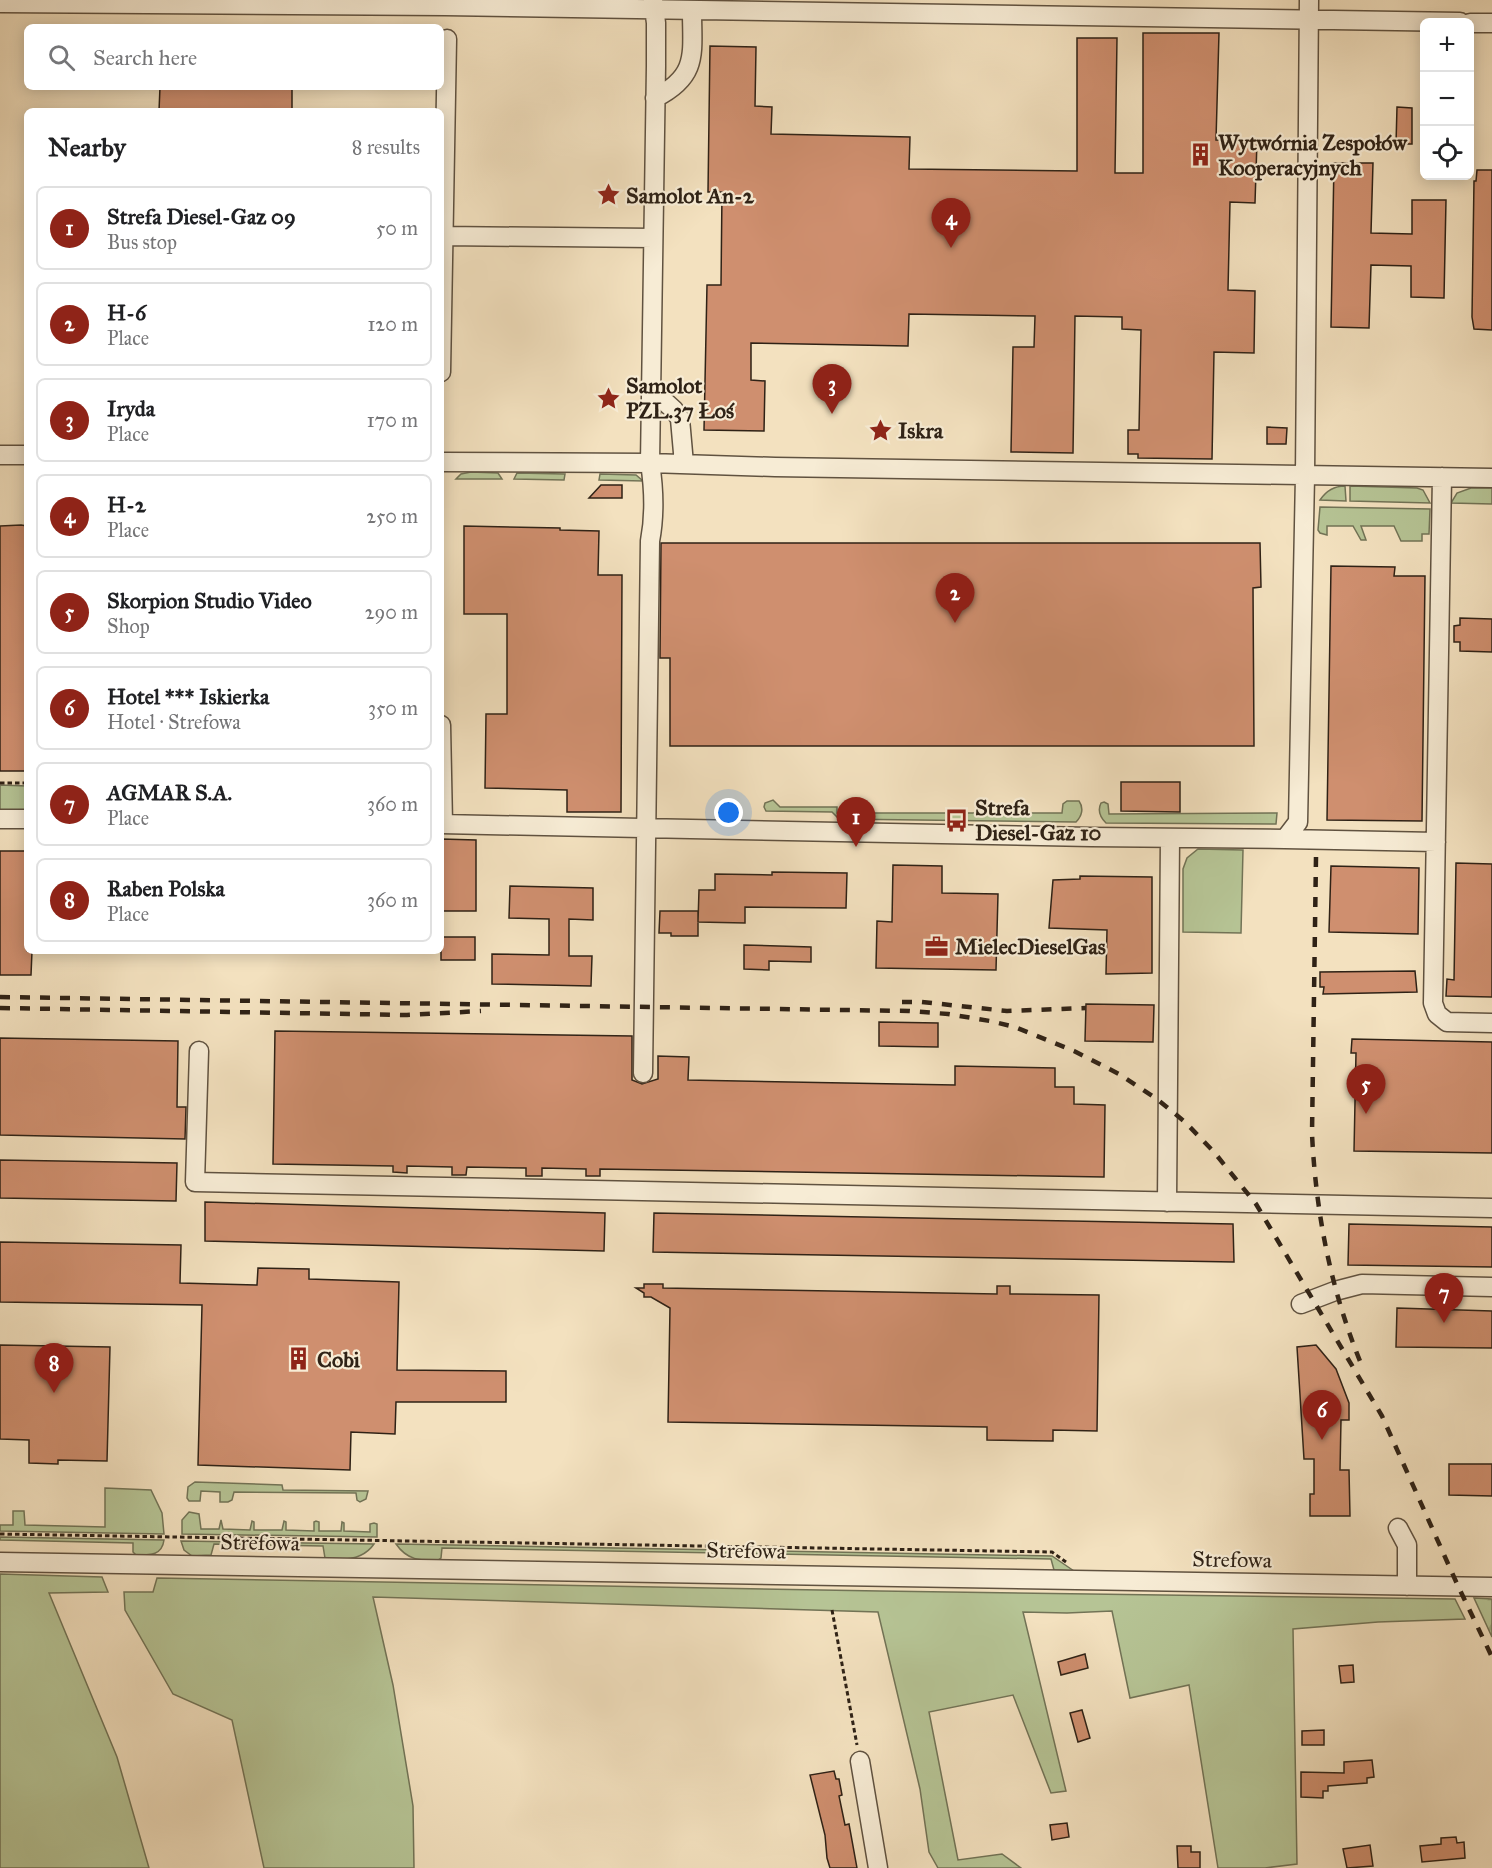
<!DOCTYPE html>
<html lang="en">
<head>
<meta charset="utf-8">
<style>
  :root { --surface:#fff; --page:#f6f6f6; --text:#202124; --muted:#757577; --line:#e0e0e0; --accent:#8f2418 }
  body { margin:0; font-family:"IM FELL Great Primer",serif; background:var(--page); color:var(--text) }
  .controls { position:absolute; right:18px; top:18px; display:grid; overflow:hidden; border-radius:9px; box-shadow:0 3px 15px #0003 }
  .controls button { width:54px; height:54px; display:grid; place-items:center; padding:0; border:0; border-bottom:2px solid var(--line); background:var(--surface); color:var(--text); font:30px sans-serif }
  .you { position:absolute; left:729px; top:813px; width:21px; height:21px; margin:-15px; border:4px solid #fff; border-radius:50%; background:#1a73e8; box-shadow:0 0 0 9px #1a73e833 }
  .badge { display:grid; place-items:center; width:39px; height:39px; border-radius:50%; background:var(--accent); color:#fff; font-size:20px; font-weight:700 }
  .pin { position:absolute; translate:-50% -50px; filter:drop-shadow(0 2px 3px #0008) }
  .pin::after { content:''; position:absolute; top:32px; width:21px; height:18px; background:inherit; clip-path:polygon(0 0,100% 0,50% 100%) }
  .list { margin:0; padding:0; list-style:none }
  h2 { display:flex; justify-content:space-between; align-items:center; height:78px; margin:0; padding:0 24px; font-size:26px }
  h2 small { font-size:20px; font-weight:400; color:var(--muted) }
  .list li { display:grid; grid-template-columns:39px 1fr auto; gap:18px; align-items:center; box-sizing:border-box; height:84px; margin:0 12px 12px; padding:0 12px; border:2px solid var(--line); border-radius:9px }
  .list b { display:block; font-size:22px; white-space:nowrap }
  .list p { margin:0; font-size:20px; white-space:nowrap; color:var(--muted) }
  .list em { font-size:20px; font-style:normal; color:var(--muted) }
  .icon { flex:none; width:33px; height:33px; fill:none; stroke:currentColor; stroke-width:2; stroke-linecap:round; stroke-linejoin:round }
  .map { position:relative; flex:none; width:1492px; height:1868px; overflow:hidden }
  .search { position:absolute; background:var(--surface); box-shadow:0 3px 15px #0003; left:24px; top:24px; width:420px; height:66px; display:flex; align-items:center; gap:15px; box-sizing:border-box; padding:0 21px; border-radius:9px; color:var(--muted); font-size:22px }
  .panel { position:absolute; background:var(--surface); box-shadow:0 3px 15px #0003; left:24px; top:108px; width:420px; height:846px; border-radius:9px }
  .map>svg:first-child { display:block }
  .green { fill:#b6c495; stroke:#727356; stroke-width:1.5 }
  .forest { fill:url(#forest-firs); stroke:#727356; stroke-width:1.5 }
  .building { fill:#cf8f6f; stroke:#2f2216; stroke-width:1.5 }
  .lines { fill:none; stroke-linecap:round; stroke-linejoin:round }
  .minor-casing { stroke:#605240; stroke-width:21 }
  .path { stroke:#2f2216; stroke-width:3; stroke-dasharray:4.5 3; stroke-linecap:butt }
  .minor { stroke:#f7ecd5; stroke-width:18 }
  .rail { stroke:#2f2216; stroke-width:4.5; stroke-dasharray:10 10; stroke-linecap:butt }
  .labels { text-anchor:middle; stroke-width:4.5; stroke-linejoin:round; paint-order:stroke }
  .poi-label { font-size:22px; font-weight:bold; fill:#2f2216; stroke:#f7ecd5; text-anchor:start }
  .street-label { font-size:22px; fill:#2f2216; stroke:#f7ecd5 }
</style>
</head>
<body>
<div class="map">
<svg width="1492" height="1868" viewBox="0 0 1492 1868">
  <defs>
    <pattern id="forest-firs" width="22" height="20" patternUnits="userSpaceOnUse" patternTransform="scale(1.5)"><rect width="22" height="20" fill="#b6c495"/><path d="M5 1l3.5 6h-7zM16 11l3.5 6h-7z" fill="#9da880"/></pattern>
  </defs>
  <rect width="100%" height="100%" fill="#f3e1bf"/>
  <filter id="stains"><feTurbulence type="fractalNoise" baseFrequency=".00333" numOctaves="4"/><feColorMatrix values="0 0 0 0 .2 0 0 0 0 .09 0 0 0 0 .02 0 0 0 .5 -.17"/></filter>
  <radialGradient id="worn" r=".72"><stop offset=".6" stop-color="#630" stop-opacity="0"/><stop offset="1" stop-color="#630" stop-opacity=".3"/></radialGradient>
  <path class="green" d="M471 472 498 473 502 479H456L461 474Z
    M517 473 565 474 564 480 514 479Z
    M600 474 636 475 643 481 599 480Z
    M1345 486 1346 501 1320 500C1326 491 1334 486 1345 486Z
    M1350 486 1417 488 1423 490 1430 503 1350 501Z
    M1471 488H1492V504L1451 503 1457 493Z
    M1320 507 1430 509 1429 534H1422V541H1401L1394 526H1361L1366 540H1361L1353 526H1327V535L1320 533 1318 530Z
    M0 785 27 786V810H0Z
    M773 800 780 807H837V813H1062L1063 804 1067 801H1079C1084 808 1082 816 1076 822L839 819 832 812 766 811 764 807 765 803Z
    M1104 802 1108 804 1109 814 1277 813 1276 824 1106 823C1100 817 1097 811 1101 803Z
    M1198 849 1243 850 1241 933 1183 932V869L1187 858Z
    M195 1482 282 1485 283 1490 368 1491 366 1499 360 1502 357 1500 356 1493 234 1492 232 1500 228 1502H220V1492L201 1491 200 1501H189L187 1498 188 1487Z
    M105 1488 151 1490 162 1513 164 1534 0 1531V1525H13V1511H24L25 1525 105 1527Z
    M189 1512 199 1514 201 1529H219L221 1520 223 1529 250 1530 252 1521 254 1522V1530H282L284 1521 286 1522V1530L314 1531V1522L316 1521 319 1522V1531H341L342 1522 344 1523V1531L370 1532V1524L374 1523 377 1524V1537L182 1534V1520Z
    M0 1537 164 1540C162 1556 149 1555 136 1555L133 1552V1543L0 1540Z
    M181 1541 374 1544C363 1560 343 1561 325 1558L323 1546 214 1544 211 1555 192 1556 184 1550Z
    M396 1544 1052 1556 1074 1571 1054 1570 1051 1559 442 1548 441 1558 438 1560C420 1561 407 1560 396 1544Z
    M0 1574 102 1577 108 1592 49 1593 117 1757 149 1868H0Z
    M157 1578 880 1591 1455 1599 1465 1619 1378 1622 1293 1629 1297 1864 1265 1868H1218L1189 1685 1130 1698 1112 1611 1067 1613 1023 1612 1066 1791 1051 1793 1013 1695 929 1712 958 1860 1002 1854 1021 1868H938L929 1852 920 1789 878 1612 373 1597 393 1685 413 1806 414 1868H264L232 1720 173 1694 125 1610 124 1592H153Z"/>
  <path class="forest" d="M1474 1598 1492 1599V1637Z"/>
  <path class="building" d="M1143 33H1219L1216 140 1257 141 1255 203 1230 202 1228 290 1255 291 1254 353 1214 352 1212 459 1138 458V454H1128V430H1139L1141 330 1122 329V317L1075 316 1073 453 1011 452 1013 347H1034L1035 316 909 314 908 346 751 343V380L765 381 764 431 704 430 707 285H721L722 192H708L710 46 756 47 755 106 772 107 771 134 910 137 909 169 1077 171V38H1117L1115 173H1143Z
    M160 87H292V111H159Z
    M1397 107 1412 108V144H1396Z
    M1334 163H1373L1371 233 1412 234V200H1446L1444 298 1411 297V266L1371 265 1369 328 1331 327Z
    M1477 170H1492V330L1474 329 1472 317 1474 181H1476Z
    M1267 427 1287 428 1286 444H1267Z
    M601 485H622V498H589Z
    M21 525 27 526V771H0V526Z
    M464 526 560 528V530L599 531 598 575H622L621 812H567V790L485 788 486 714H507V614H464Z
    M661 543H1260L1261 587 1253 588 1254 746H670V658H660Z
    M1331 566 1395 567 1394 576H1425L1422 821 1327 820Z
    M1460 618 1492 619V652L1460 651V642H1454V626L1460 625Z
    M1121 782H1180V812L1121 811Z
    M441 839 476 840V911H441Z
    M0 851H26L27 951H32L31 975H0Z
    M1456 863 1492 864V997L1446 996 1447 979 1454 980Z
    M893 865 942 866V893L998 894 996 970 876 968 877 921 892 922Z
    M1331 866 1419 868 1418 934 1329 932Z
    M772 872 847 873 846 908 745 907V923L698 922 699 890H715V874L772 875Z
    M1080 876 1152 877V973L1106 974 1107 930 1049 928 1053 880 1080 879Z
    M510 886 593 888V920L569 919V956H592L591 986 492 984V954L549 955V919L509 918Z
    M660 911H698V936H671V933H659Z
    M441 937H475V960H441Z
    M744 945 811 947V962L769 961V970L744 969Z
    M1415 971 1417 992 1323 994 1324 987H1320V972Z
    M1086 1004 1154 1005 1153 1042 1085 1041Z
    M879 1022 938 1023V1047L879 1046Z
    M275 1031 632 1036V1080L642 1084 658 1079V1056L689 1057 688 1080 955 1085V1066L1055 1068V1087H1074V1104L1105 1105 1104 1177 600 1169V1176H586V1169L542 1168V1176H526V1168L467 1167 466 1175H452V1167L407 1166V1173L393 1172V1166L273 1164Z
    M0 1038 178 1041 177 1107H186L185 1139 0 1135Z
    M1352 1039 1492 1042V1153L1354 1151 1356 1053H1351Z
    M0 1160 177 1163 176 1201 0 1198Z
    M205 1202 605 1213 604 1251 205 1241Z
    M654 1213 1233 1224 1234 1262 653 1252Z
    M1349 1224 1492 1227V1267L1348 1265Z
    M0 1242 181 1245 180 1283 257 1285 258 1268 309 1269V1279L399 1282 397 1370 506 1371V1402H396L395 1434 351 1432 350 1470 198 1465 202 1305 0 1302Z
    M644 1284H663V1288L997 1294V1286H1010V1294L1099 1295 1097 1431 1053 1430V1441L987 1440V1427L668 1422 670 1308 651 1297H644V1293L636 1288H644Z
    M1397 1308 1492 1311V1348L1396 1347Z
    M0 1345 110 1347 107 1461 58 1460V1464L29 1463V1440L0 1439Z
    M1316 1345 1336 1369 1349 1403V1420H1341L1340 1470H1349L1350 1516H1310V1494H1314V1459H1304L1297 1347Z
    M1449 1464H1492V1496L1449 1495Z
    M1085 1654 1088 1668 1061 1675 1058 1662Z
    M1353 1665 1354 1682 1341 1683 1339 1666Z
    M1082 1710 1090 1738 1078 1742 1070 1713Z
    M1324 1730V1745H1302V1731Z
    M1372 1760 1374 1777 1367 1778V1783L1328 1786V1791H1323V1798L1301 1797V1772L1344 1773V1762Z
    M834 1771 836 1779H839L842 1795 839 1796 845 1825 849 1824 857 1868H830L827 1858 825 1835 810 1775Z
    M1067 1823 1069 1837 1052 1840 1050 1825Z
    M1456 1837 1457 1843 1464 1842 1465 1858 1422 1862 1420 1846 1441 1844V1838Z
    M1370 1845 1373 1866 1347 1868 1343 1849Z
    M1177 1846H1191V1852H1200V1868H1178Z"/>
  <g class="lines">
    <defs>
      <path id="minor" d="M0 3 445 6 1460 22
        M1470 23H1492
        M655 98C699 76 692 53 692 11
        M443 236 653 238
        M441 372 447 39
        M651 389 674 410 680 419 684 464
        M0 455H27
        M441 462 650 463 775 467 1492 478
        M1442 477 1433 1003 1437 1014 1447 1022 1492 1023
        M441 725 443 824
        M0 819H27
        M441 824 1091 837 1285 839 1298 822 1305 476 1309 0
        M1285 839 1436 842
        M199 1051 195 1182 1492 1208
        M643 1073 650 541C655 515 654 489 650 463L656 66V23L653 0
        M1167 1202 1170 838
        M1301 1304 1335 1291 1362 1284 1492 1287
        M1398 1528 1407 1545V1586
        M0 1562 1492 1587
        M860 1761 878 1868"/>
    </defs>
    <use href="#minor" class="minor-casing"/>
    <path class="path" d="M0 783H27
      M0 1534 1052 1552 1066 1562
      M832 1610 857 1745"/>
    <use href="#minor" class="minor"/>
    <path class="rail" d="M1316 857 1312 1134C1316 1215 1331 1291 1362 1366
      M0 997 909 1011 948 1014 990 1021 1015 1027 1074 1051 1119 1074 1157 1099 1185 1122 1214 1152 1256 1204 1382 1416 1458 1586 1492 1657
      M902 1002H922L1007 1011 1086 1008
      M0 1008 407 1015 481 1011"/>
  </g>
  <defs>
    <symbol id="building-bare" viewBox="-9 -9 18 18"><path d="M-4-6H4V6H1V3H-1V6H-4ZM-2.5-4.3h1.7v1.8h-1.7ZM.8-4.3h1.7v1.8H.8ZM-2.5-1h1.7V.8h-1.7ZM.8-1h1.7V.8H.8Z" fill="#8f2418" stroke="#f7ecd5" stroke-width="2.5" paint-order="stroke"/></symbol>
    <symbol id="sight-bare" viewBox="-9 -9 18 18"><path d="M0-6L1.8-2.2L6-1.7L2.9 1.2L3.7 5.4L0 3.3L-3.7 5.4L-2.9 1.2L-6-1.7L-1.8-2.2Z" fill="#8f2418" stroke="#f7ecd5" stroke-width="2.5" paint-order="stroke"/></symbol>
    <symbol id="bus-bare" viewBox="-9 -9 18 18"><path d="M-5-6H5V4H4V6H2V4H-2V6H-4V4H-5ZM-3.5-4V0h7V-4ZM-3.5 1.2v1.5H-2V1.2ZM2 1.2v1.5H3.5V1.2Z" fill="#8f2418" stroke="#f7ecd5" stroke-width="2.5" paint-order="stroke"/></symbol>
    <symbol id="office-bare" viewBox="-9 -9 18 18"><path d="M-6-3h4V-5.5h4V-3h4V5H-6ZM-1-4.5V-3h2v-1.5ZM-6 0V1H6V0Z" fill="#8f2418" stroke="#f7ecd5" stroke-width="2.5" paint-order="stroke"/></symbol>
  </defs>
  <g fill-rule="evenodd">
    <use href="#building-bare" x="1184" y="138" width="33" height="33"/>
    <use href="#sight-bare" x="592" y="178" width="33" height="33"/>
    <use href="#sight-bare" x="592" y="382" width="33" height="33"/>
    <use href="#sight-bare" x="864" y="414" width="33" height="33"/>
    <use href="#bus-bare" x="940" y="804" width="33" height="33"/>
    <use href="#office-bare" x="920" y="930" width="33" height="33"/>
    <use href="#building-bare" x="282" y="1342" width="33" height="33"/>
  </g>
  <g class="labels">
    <g class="poi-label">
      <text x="1218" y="150">Wytwórnia Zespołów<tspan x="1218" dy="25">Kooperacyjnych</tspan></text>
      <text x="626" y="203">Samolot An-2</text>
      <text x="626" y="393">Samolot<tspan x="626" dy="25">PZL.37 Łoś</tspan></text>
      <text x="898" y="438">Iskra</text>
      <text x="975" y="815">Strefa<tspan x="975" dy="25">Diesel-Gaz 10</tspan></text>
      <text x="955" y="954">MielecDieselGas</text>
      <text x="317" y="1367">Cobi</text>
    </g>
    <g class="street-label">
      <text transform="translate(260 1542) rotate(1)" y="8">Strefowa</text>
      <text transform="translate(746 1550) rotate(1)" y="8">Strefowa</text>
      <text transform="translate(1232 1559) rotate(1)" y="8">Strefowa</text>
    </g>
  </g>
  <rect width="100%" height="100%" filter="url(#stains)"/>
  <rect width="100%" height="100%" fill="url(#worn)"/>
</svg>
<div class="controls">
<button>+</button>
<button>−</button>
<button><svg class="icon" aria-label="locate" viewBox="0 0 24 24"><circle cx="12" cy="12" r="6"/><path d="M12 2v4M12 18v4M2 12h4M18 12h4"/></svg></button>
</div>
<div class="you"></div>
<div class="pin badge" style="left:856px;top:847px">1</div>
<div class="pin badge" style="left:955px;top:623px">2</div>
<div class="pin badge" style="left:832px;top:414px">3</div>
<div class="pin badge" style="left:951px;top:248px">4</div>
<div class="pin badge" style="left:1366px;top:1114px">5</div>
<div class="pin badge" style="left:1322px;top:1440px">6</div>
<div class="pin badge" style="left:1444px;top:1323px">7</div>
<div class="pin badge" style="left:54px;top:1393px">8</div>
<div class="search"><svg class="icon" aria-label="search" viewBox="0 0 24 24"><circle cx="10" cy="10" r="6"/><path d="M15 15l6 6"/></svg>Search here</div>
<section class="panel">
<h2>Nearby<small>8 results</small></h2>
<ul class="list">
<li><span class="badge">1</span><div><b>Strefa Diesel-Gaz 09</b><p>Bus stop</p></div><em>50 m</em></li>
<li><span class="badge">2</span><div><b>H-6</b><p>Place</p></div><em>120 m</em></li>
<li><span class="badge">3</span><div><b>Iryda</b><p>Place</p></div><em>170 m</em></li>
<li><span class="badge">4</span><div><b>H-2</b><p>Place</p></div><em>250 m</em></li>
<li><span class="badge">5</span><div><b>Skorpion Studio Video</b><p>Shop</p></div><em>290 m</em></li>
<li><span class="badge">6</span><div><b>Hotel *** Iskierka</b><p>Hotel · Strefowa</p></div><em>350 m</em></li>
<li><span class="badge">7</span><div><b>AGMAR S.A.</b><p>Place</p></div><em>360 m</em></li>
<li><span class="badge">8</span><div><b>Raben Polska</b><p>Place</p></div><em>360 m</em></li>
</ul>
</section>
</div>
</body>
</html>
